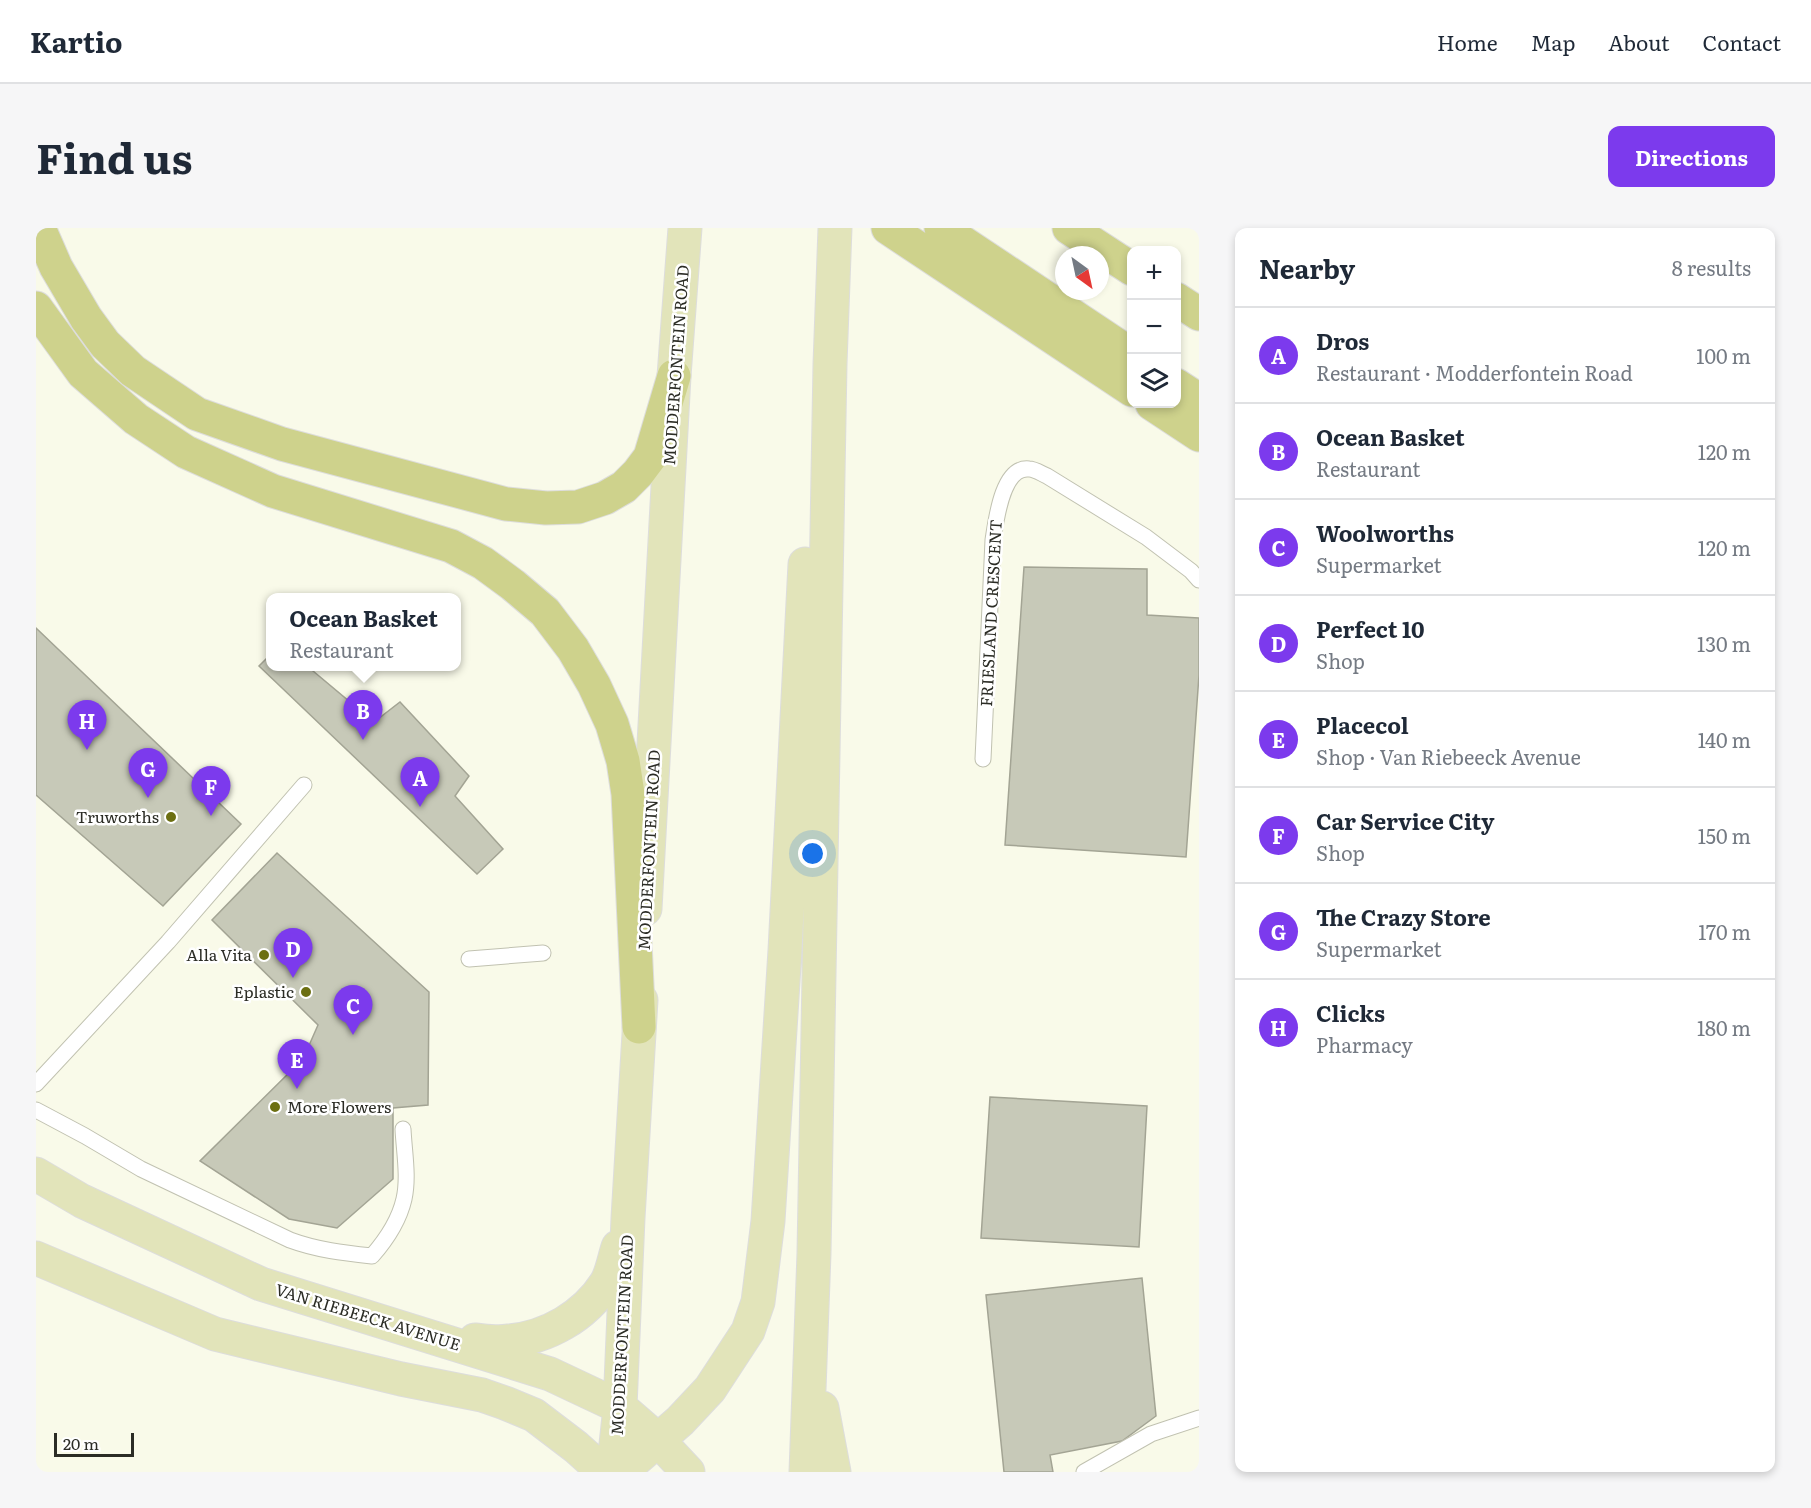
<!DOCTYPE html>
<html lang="en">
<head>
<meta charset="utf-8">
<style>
  :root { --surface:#fff; --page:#f6f6f7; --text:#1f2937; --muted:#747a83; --line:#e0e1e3; --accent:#7c3aed }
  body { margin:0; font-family:Literata,serif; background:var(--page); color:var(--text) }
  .controls { position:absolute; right:18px; top:18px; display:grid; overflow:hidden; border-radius:12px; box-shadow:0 3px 9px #0003 }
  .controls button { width:54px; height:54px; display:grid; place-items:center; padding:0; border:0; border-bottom:2px solid var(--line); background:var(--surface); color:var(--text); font:30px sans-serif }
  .compass { position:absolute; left:1019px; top:18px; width:54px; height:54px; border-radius:50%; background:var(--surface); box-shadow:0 3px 9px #0003; rotate:147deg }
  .scale { position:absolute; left:18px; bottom:15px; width:80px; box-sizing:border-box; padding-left:6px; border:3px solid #2b2c25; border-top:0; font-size:16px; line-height:21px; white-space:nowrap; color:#2b2c25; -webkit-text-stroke:4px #fff; paint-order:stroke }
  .you { position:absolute; left:777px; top:626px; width:21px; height:21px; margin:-15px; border:4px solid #fff; border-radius:50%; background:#1a73e8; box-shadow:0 0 0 9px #1a73e833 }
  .badge { display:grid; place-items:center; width:39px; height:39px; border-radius:50%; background:var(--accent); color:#fff; font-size:20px; font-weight:700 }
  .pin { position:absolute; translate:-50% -50px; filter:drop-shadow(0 2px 3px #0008) }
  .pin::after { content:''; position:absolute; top:32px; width:21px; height:18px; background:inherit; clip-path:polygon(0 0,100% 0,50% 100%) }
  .popup { position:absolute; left:230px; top:365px; width:195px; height:78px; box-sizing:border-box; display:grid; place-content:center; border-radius:12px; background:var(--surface); filter:drop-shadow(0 2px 4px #0005); font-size:20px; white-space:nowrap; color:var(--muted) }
  .popup b { font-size:22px; color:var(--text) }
  .popup::after { content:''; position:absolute; left:50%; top:100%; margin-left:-12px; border:12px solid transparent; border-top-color:var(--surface) }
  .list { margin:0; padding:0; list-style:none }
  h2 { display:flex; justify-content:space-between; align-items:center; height:78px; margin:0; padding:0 24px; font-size:26px }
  h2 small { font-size:20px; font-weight:400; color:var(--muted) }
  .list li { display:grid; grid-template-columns:39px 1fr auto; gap:18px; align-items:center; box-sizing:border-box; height:96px; padding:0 24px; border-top:2px solid var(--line) }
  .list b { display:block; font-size:22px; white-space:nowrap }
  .list p { margin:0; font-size:20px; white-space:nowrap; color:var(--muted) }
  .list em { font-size:20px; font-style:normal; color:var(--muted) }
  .icon { flex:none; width:33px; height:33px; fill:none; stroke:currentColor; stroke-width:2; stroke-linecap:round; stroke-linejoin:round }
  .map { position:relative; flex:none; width:1163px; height:1244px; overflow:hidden; border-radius:12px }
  header { display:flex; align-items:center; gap:36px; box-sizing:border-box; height:84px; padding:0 30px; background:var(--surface); border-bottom:2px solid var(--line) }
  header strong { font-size:28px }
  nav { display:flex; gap:33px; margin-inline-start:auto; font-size:21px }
  .intro { display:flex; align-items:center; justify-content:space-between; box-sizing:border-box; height:144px; padding:0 36px }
  h1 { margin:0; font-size:42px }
  .button { padding:15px 27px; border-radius:12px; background:var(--accent); color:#fff; font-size:21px; font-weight:700 }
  main { display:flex; gap:36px; padding:0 36px }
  aside { flex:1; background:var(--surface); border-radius:12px; box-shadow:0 3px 9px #0003 }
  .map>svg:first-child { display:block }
  .building { fill:#c7c9b8; stroke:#a3a494; stroke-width:1.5 }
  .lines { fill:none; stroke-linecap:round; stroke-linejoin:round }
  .lane-casing { stroke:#c1c2b1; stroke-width:17 }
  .primary-casing { stroke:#dddddc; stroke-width:35 }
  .highway-casing { stroke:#dddddc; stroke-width:35 }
  .lane { stroke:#fff; stroke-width:15 }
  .primary { stroke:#e2e4ba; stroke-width:33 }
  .highway { stroke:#ced28c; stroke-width:33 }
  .poi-dot { fill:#6c6f12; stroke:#fff; stroke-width:2 }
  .labels { text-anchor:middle; stroke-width:5; stroke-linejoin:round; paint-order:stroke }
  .street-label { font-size:16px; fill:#2b2c25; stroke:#fff }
  .poi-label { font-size:16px; fill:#2b2c25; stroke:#fff; text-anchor:end }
</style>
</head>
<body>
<header>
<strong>Kartio</strong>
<nav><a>Home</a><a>Map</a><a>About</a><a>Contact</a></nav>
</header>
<div class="intro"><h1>Find us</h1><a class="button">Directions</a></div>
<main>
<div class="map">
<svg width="1163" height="1244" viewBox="0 0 1163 1244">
  <rect width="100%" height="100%" fill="#f9fae9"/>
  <path class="building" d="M988 339 1111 341V387L1163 390V447L1150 629 969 617Z
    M0 400 205 596 127 678 0 567Z
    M234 427V438H271L338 494 364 474 433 548 419 568 467 621 441 646 223 438Z
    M241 625 393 764 392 877 357 880V951L301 1000 253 991 164 933 267 831 282 797 176 692Z
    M954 869 1111 878 1103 1019 945 1010Z
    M1106 1050 1120 1188 1086 1213 1014 1227 1017 1244H968L950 1067Z"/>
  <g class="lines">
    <defs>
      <path id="lane" d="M947 531 957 312C960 293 966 238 993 241 999 241 1006 246 1011 248L1110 309 1155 343 1163 352
        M433 731 507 725
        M0 856 132 714 268 557
        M0 882 49 908 105 941 254 1012C281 1022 308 1025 336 1028 350 1012 363 993 368 971 373 949 368 923 367 901
        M1048 1244 1115 1206 1163 1190"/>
      <path id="primary" d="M609 681 638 148 649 0
        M0 946 46 973 225 1056 514 1146 584 1179 622 1212 652 1244
        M0 1030 179 1106 365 1151 446 1167 469 1175 498 1187 540 1219 568 1244
        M439 1112C450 1113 462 1115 472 1113 511 1110 549 1088 570 1055 576 1045 578 1031 582 1019
        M786 1180 798 1244
        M577 1244 584 1179 592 990 605 772
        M585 1244 644 1193 674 1161 712 1103 722 1074 732 993 749 722 769 336
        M770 1244 778 1025 794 136 799 0"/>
      <path id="highway" d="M3 0 20 39 50 90 69 116 97 143 161 186 246 216 470 276 510 280 542 279 569 270 588 259 602 245 614 229 638 148
        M852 0 1096 162
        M905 0 1096 127
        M1033 0 1096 41
        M1140 71 1163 86
        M0 80 47 145 100 191 150 224 237 263 415 318 447 335 477 357 509 384 537 421 558 457 576 496 587 533 592 566 603 799
        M1140 157 1163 172
        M1116 176 1163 207"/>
    </defs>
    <use href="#lane" class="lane-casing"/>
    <use href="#primary" class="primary-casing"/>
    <use href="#highway" class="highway-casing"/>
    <use href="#lane" class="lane"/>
    <use href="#primary" class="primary"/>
    <use href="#highway" class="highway"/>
  </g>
  <g class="poi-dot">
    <circle cx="135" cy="589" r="6"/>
    <circle cx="228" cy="727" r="6"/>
    <circle cx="270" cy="764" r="6"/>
    <circle cx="239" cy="879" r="6"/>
  </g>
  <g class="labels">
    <g class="street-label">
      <text transform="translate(640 137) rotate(-86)" y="6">MODDERFONTEIN ROAD</text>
      <text transform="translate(955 385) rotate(-87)" y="6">FRIESLAND CRESCENT</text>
      <text transform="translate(613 622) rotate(-87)" y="6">MODDERFONTEIN ROAD</text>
      <text transform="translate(332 1089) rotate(17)" y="6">VAN RIEBEECK AVENUE</text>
      <text transform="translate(586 1107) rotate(-87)" y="6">MODDERFONTEIN ROAD</text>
    </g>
    <g class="poi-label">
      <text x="123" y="595">Truworths</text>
      <text x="216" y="733">Alla Vita</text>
      <text x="258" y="770">Eplastic</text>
      <text x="251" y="885" text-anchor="start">More Flowers</text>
    </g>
  </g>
</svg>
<div class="controls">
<button>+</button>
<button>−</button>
<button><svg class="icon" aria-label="layers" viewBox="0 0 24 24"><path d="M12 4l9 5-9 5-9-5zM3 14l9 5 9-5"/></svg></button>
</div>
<svg class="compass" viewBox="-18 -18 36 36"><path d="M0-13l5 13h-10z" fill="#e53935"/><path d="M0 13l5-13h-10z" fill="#747a83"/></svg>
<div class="scale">20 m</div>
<div class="you"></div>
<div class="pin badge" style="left:384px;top:579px">A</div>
<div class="pin badge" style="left:327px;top:512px">B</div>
<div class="popup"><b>Ocean Basket</b>Restaurant</div>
<div class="pin badge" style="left:317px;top:807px">C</div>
<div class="pin badge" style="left:257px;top:750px">D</div>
<div class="pin badge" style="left:261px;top:861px">E</div>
<div class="pin badge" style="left:175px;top:588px">F</div>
<div class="pin badge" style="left:112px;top:570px">G</div>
<div class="pin badge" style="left:51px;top:522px">H</div>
</div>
<aside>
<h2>Nearby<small>8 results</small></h2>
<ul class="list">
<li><span class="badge">A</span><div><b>Dros</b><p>Restaurant · Modderfontein Road</p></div><em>100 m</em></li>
<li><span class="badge">B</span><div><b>Ocean Basket</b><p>Restaurant</p></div><em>120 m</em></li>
<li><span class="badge">C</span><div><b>Woolworths</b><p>Supermarket</p></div><em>120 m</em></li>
<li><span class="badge">D</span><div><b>Perfect 10</b><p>Shop</p></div><em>130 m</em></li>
<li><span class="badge">E</span><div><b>Placecol</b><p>Shop · Van Riebeeck Avenue</p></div><em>140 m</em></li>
<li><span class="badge">F</span><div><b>Car Service City</b><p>Shop</p></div><em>150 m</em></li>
<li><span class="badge">G</span><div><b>The Crazy Store</b><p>Supermarket</p></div><em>170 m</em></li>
<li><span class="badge">H</span><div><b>Clicks</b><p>Pharmacy</p></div><em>180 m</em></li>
</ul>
</aside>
</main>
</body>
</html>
